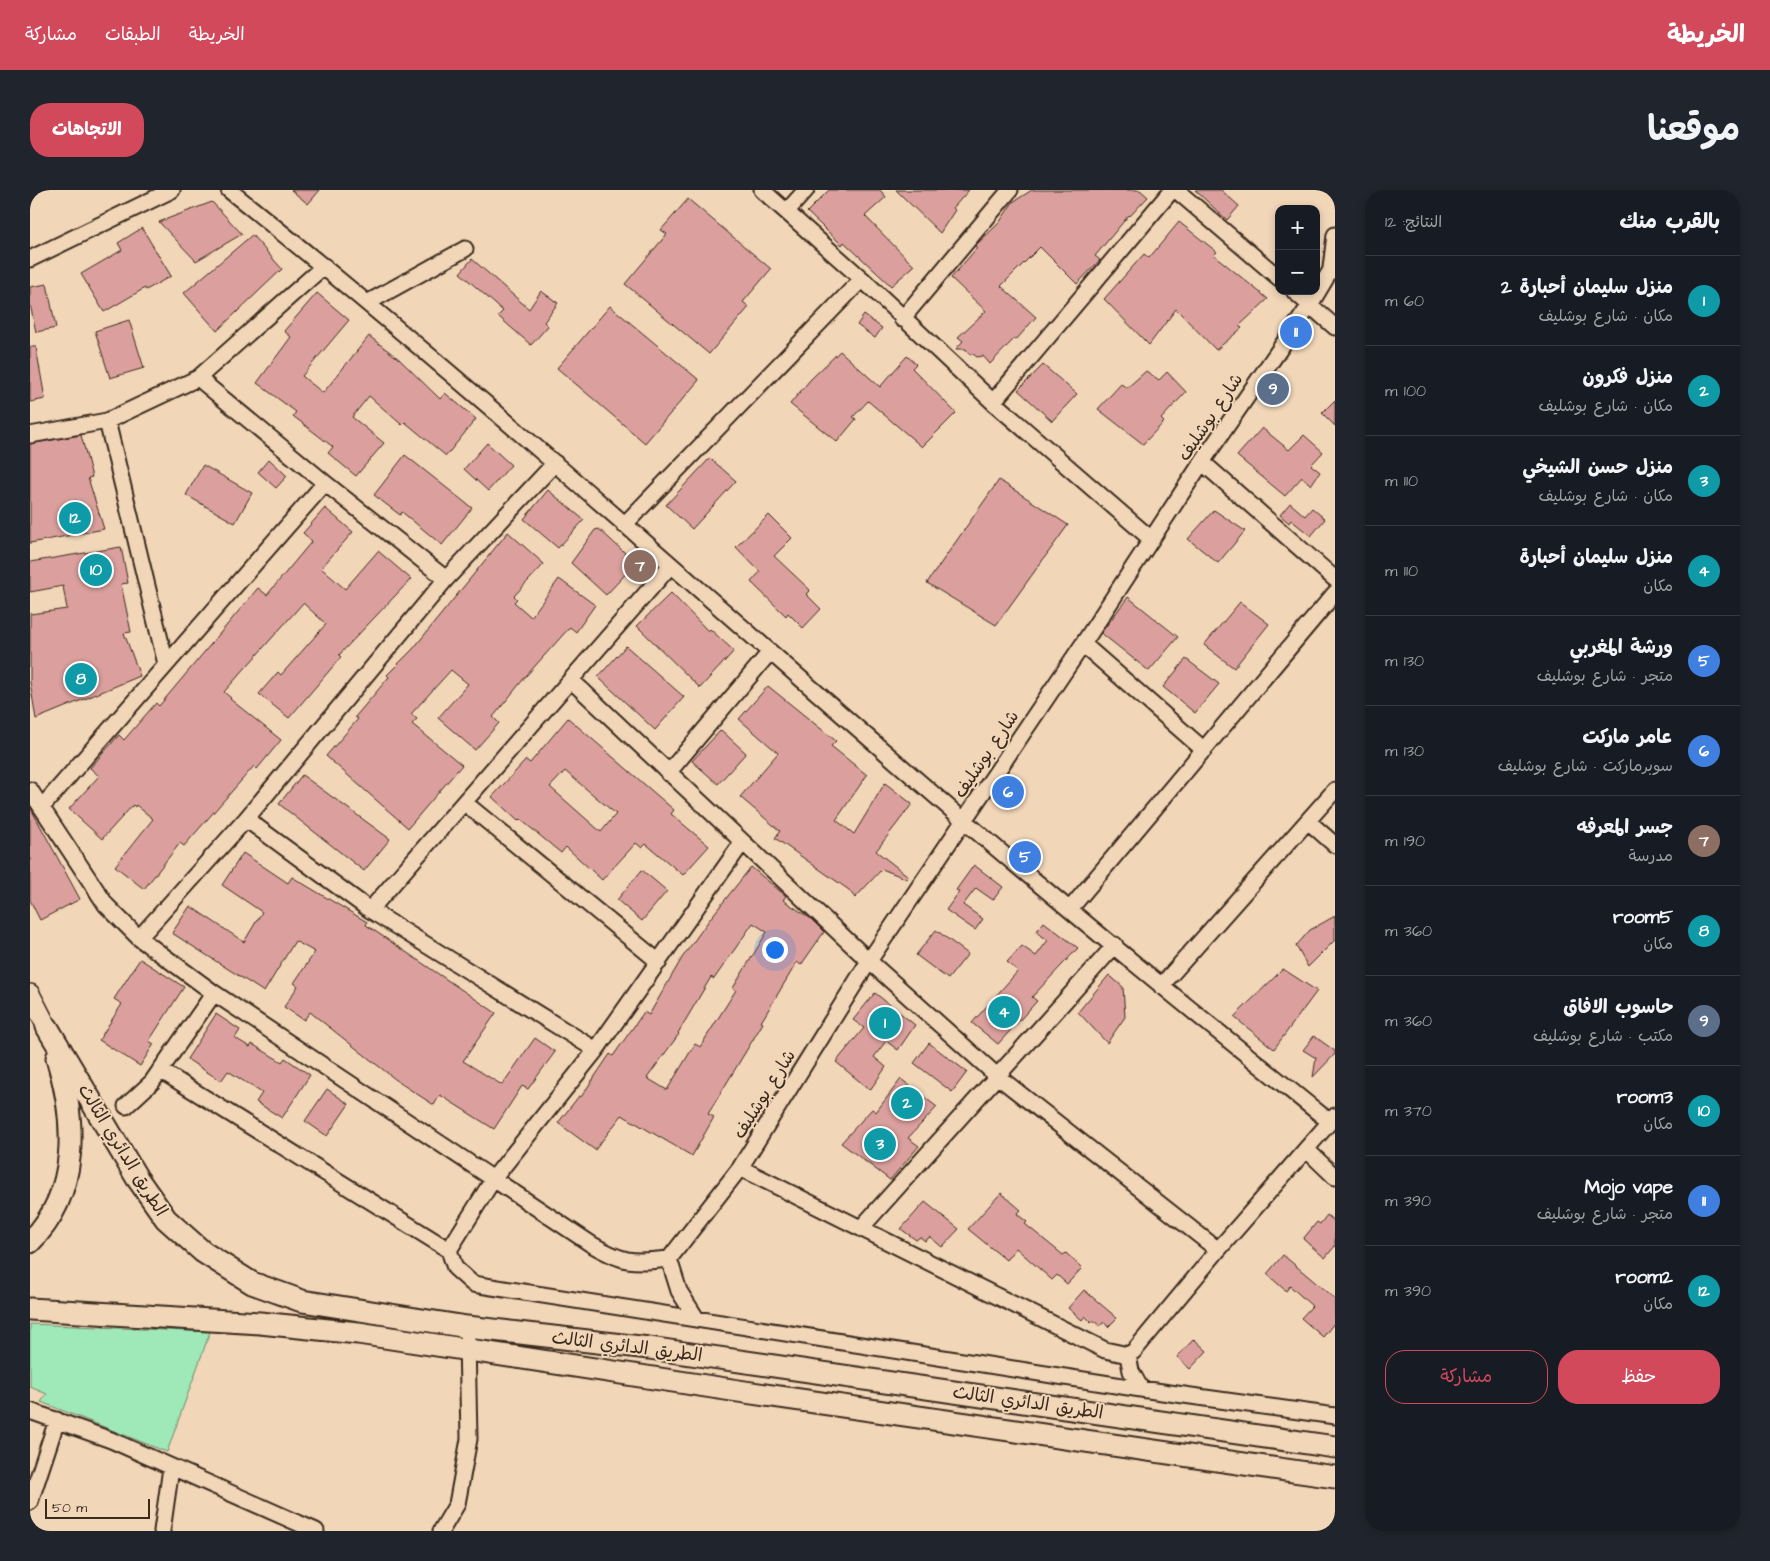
<!DOCTYPE html>
<html lang="ar">
<head>
<meta charset="utf-8">
<style>
  :root { --surface:#171b24; --page:#20242c; --text:#f1f3f6; --muted:#9ea1a6; --line:#363941; --accent:#d1495b }
  body { margin:0; font-family:"Architects Daughter","Playpen Sans Arabic",sans-serif; background:var(--page); color:var(--text); direction:rtl }
  .controls { position:absolute; right:15px; top:15px; display:grid; overflow:hidden; border-radius:10px; box-shadow:0 2px 8px #0003 }
  .controls button { width:45px; height:45px; display:grid; place-items:center; padding:0; border:0; border-bottom:1px solid var(--line); background:var(--surface); color:var(--text); font:25px sans-serif }
  .scale { position:absolute; left:15px; bottom:12px; width:105px; box-sizing:border-box; padding-left:5px; border:2px solid #3b2a1e; border-top:0; font-size:14px; line-height:18px; white-space:nowrap; color:#3b2a1e; -webkit-text-stroke:4px #f1d6b8; paint-order:stroke }
  .you { position:absolute; left:744px; top:759px; width:18px; height:18px; margin:-12px; border:4px solid #fff; border-radius:50%; background:#1a73e8; box-shadow:0 0 0 8px #1a73e833 }
  .badge { display:grid; place-items:center; width:32px; height:32px; border-radius:50%; background:var(--accent); color:#fff; font-size:16px; font-weight:700 }
  .pin { position:absolute; translate:-50% -50%; border:2px solid #fff; box-shadow:0 1px 5px #0006 }
  .list { margin:0; padding:0; list-style:none }
  h2 { display:flex; justify-content:space-between; align-items:center; height:65px; margin:0; padding:0 20px; font-size:21px }
  h2 small { font-size:16px; font-weight:400; color:var(--muted) }
  .list li { display:grid; grid-template-columns:32px 1fr auto; gap:15px; align-items:center; box-sizing:border-box; height:90px; padding:0 20px; border-top:1px solid var(--line) }
  .list b { display:block; font-size:19px; white-space:nowrap }
  .list p { margin:0; font-size:16px; white-space:nowrap; color:var(--muted) }
  .list em { font-size:16px; font-style:normal; color:var(--muted) }
  .actions { display:flex; gap:10px; padding:15px 20px }
  .actions a { flex:1; padding:11px 0; border:1px solid var(--accent); border-radius:20px; text-align:center; font-size:18px; color:var(--accent) }
  .actions .main { background:var(--accent); color:#fff }
  .map { position:relative; flex:none; width:1305px; height:1341px; overflow:hidden; direction:ltr; border-radius:20px }
  header { display:flex; align-items:center; gap:30px; box-sizing:border-box; height:70px; padding:0 25px; background:var(--accent); color:#fff }
  header strong { font-size:24px }
  nav { display:flex; gap:28px; margin-inline-start:auto; font-size:18px }
  .intro { display:flex; align-items:center; justify-content:space-between; box-sizing:border-box; height:120px; padding:0 30px }
  h1 { margin:0; font-size:35px }
  .button { padding:12px 22px; border-radius:20px; background:var(--accent); color:#fff; font-size:18px; font-weight:700 }
  main { display:flex; gap:30px; padding:0 30px }
  aside { flex:1; background:var(--surface); border-radius:20px; box-shadow:0 2px 8px #0003 }
  .map>svg:first-child { display:block }
  .green { fill:#9fe8b7; stroke:#6d896a }
  .building { fill:#dba09d; stroke:#3b2a1e; fill-rule:evenodd }
  .lines { fill:none; stroke-linecap:round; stroke-linejoin:round }
  .minor-casing { stroke:#3b2a1e; stroke-width:19 }
  .major-casing { stroke:#3b2a1e; stroke-width:22 }
  .highway-casing { stroke:#3b2a1e; stroke-width:25 }
  .minor { stroke:#f1d6b8; stroke-width:15 }
  .major { stroke:#f1d6b8; stroke-width:19 }
  .highway { stroke:#f1d6b8; stroke-width:21 }
  .labels { text-anchor:middle; stroke-width:4; stroke-linejoin:round; paint-order:stroke }
  .street-label { font-size:18px; fill:#3b2a1e; stroke:#f1d6b8 }
</style>
</head>
<body>
<header>
<strong>الخريطة</strong>
<nav><a>الخريطة</a><a>الطبقات</a><a>مشاركة</a></nav>
</header>
<div class="intro"><h1>موقعنا</h1><a class="button">الاتجاهات</a></div>
<main>
<aside>
<h2>بالقرب منك<small>النتائج: 12</small></h2>
<ul class="list">
<li><span class="badge" style="background:#0f9aa8">1</span><div><b>منزل سليمان أحبارة 2</b><p>مكان · شارع بوشليف</p></div><em>60 m</em></li>
<li><span class="badge" style="background:#0f9aa8">2</span><div><b>منزل فكرون</b><p>مكان · شارع بوشليف</p></div><em>100 m</em></li>
<li><span class="badge" style="background:#0f9aa8">3</span><div><b>منزل حسن الشيخي</b><p>مكان · شارع بوشليف</p></div><em>110 m</em></li>
<li><span class="badge" style="background:#0f9aa8">4</span><div><b>منزل سليمان أحبارة</b><p>مكان</p></div><em>110 m</em></li>
<li><span class="badge" style="background:#3f7fe0">5</span><div><b>ورشة المغربي</b><p>متجر · شارع بوشليف</p></div><em>130 m</em></li>
<li><span class="badge" style="background:#3f7fe0">6</span><div><b>عامر ماركت</b><p>سوبرماركت · شارع بوشليف</p></div><em>130 m</em></li>
<li><span class="badge" style="background:#8d6e63">7</span><div><b>جسر المعرفه</b><p>مدرسة</p></div><em>190 m</em></li>
<li><span class="badge" style="background:#0f9aa8">8</span><div><b>room5</b><p>مكان</p></div><em>360 m</em></li>
<li><span class="badge" style="background:#5c6f8a">9</span><div><b>حاسوب الافاق</b><p>مكتب · شارع بوشليف</p></div><em>360 m</em></li>
<li><span class="badge" style="background:#0f9aa8">10</span><div><b>room3</b><p>مكان</p></div><em>370 m</em></li>
<li><span class="badge" style="background:#3f7fe0">11</span><div><b>Mojo vape</b><p>متجر · شارع بوشليف</p></div><em>390 m</em></li>
<li><span class="badge" style="background:#0f9aa8">12</span><div><b>room2</b><p>مكان</p></div><em>390 m</em></li>
</ul>
<div class="actions"><a class="main">حفظ</a><a>مشاركة</a></div>
</aside>
<div class="map">
<svg width="1305" height="1341" viewBox="0 0 1305 1341">
  <rect width="100%" height="100%" fill="#f1d6b8"/>
  <filter id="ink" filterUnits="userSpaceOnUse"><feTurbulence type="fractalNoise" baseFrequency=".02" numOctaves="2"/><feDisplacementMap in="SourceGraphic" scale="10" xChannelSelector="R" yChannelSelector="G"/><feConvolveMatrix kernelMatrix="1 2 1 2 8 2 1 2 1" color-interpolation-filters="sRGB"/></filter>
  <g filter="url(#ink)">
    <path class="green" d="M0 1134 180 1142 137 1262 11 1212 17 1204 0 1197Z"/>
    <path class="building" d="M261 0H290L278 14Z
      M799 0H850L856 7 835 26 884 76 861 96 814 52 812 55 777 22Z
      M866 0H939L923 18 925 20 910 43Z
      M1002 0H1110L1118 7 1100 26 1099 25 1065 66 1070 70 1047 94 1010 57 971 96 1006 127 986 150 984 149 960 174 953 166 947 167 943 164 940 165 936 159H926L933 151 928 147 956 121 921 88 947 58 945 56 947 54 969 33 983 12Z
      M1165 0H1191L1209 16 1197 30Z
      M658 9 741 79 713 112 719 117 679 164 595 94 637 44 631 40Z
      M182 12 212 44 166 71 129 32Z
      M1149 32 1187 62 1184 65 1238 109 1209 136 1212 138 1186 160 1146 119 1119 155 1074 109 1114 64 1119 68Z
      M112 38 141 86 116 100 115 98 74 122 51 84 92 60 88 53Z
      M222 45 252 79 187 141 154 103Z
      M442 69 499 119 511 101 528 113 514 132 518 136 501 155 468 126 473 121 430 83Z
      M17 94 26 138 6 142 0 114V97Z
      M287 103 319 130 272 186 293 203 339 146 369 169 410 209 415 203 446 229 416 266 375 232 372 235 339 206 322 227 354 253 326 286 298 263 303 257 263 226 266 222 227 193 261 147 254 141Z
      M580 116 669 190 615 253 527 178Z
      M834 125 852 138 845 148 827 135Z
      M99 130 114 178 80 188 65 141Z
      M0 157H6L15 209 0 212Z
      M810 161 850 197 877 166 886 174 882 178 926 223 892 257 838 211 823 227 826 229 807 252 760 214 780 190Z
      M1013 175 1047 204 1022 231 988 200Z
      M1116 181 1129 190 1137 182 1156 202 1131 229 1134 232 1113 254 1068 219 1091 194 1097 198Z
      M1305 210V236L1292 223Z
      M1232 238 1259 260 1274 245 1293 262 1281 275 1290 282 1281 295 1272 287 1255 306 1207 266Z
      M51 245 62 287 58 288 74 339 0 353V254Z
      M457 253 481 275 458 301 434 279Z
      M375 265 442 318 412 355 372 322 370 325 344 305Z
      M680 268 706 291 662 339 636 315Z
      M239 269 257 286 246 298 228 282Z
      M173 275 222 303 205 333 156 305Z
      M969 290 1038 335 966 435 897 393Z
      M518 300 554 330 528 358 494 329Z
      M1260 313 1275 326 1282 318 1295 329 1281 346 1261 330 1259 333 1250 325Z
      M295 318 323 342 291 378 315 399 348 361 381 389 309 465 311 467 259 528 229 504 248 482 251 485 296 434 273 413 194 502 201 508 200 509 251 550 227 579 224 576 154 656 150 653 114 699 85 676 123 629 106 615 105 617 103 615 72 649 39 619 69 586 60 578 89 545 94 550 126 513 129 516 228 398 237 405 282 351 273 343Z
      M1184 320 1215 341 1188 373 1158 349Z
      M739 325 762 348 744 366 780 400 776 404 791 419 773 438 758 423 756 426 721 392 730 382 706 357Z
      M569 339 606 373 576 405 541 373 565 340Z
      M478 342 514 374 484 406 487 409 484 412 501 427 529 389 565 415 546 442 540 437 496 486 463 527 469 533 445 560 408 528 438 494 421 480 381 524 387 529 382 534 432 575 378 638 296 566 328 529 325 527 359 487 357 485 383 459Z
      M91 357 98 393 91 394 101 442 94 443 110 486 6 529 0 492V424L37 419 33 396 0 402V372Z
      M641 403 678 441 680 439 704 461 670 498 607 436Z
      M1098 407 1148 447 1119 481 1071 443Z
      M1210 412 1239 434 1204 478 1174 455Z
      M596 456 654 507 625 540 568 487Z
      M1156 469 1189 494 1165 523 1133 497Z
      M738 496 806 551 801 556 837 585 806 630 824 644 855 593 882 614 846 661 878 686 877 689 852 679 825 708 819 700 745 648 750 641 710 607 748 563 709 529Z
      M538 528 644 620 641 624 679 656 653 685 616 654 612 658 606 653 572 690 536 657 531 663 490 629 488 631 462 607 496 570 500 573ZM535 581 586 624 571 642 520 597Z
      M691 540 716 563 688 594 662 571Z
      M272 585 360 649 334 681 249 614Z
      M0 617 50 709 10 730 0 710Z
      M213 663 258 693 262 687 337 732 336 735 466 823 433 871 472 895 505 848 525 862 498 899 492 896 464 939 410 905 404 915 370 893 280 822 274 830 254 817 268 796 264 793 285 762 265 751 234 802 142 743 160 716 214 752 232 722 192 695Z
      M944 675 973 697 963 710 946 698 933 715 953 729 945 740 916 720 929 702 926 700Z
      M721 677 756 706 753 710 780 728 794 742 771 775 767 772 731 832 733 833 678 924 684 927 662 966 592 925 565 960 528 933 549 906 551 907 580 864 583 866 614 822 619 825 652 768 679 730ZM723 733 737 742 703 798 706 800 670 857 665 854 637 900 617 888 649 844 648 843 681 787 684 789Z
      M612 680 637 701 612 731 587 710Z
      M1305 726V750L1278 777 1266 756 1280 740Z
      M1014 732 1048 758 1002 807 1007 811 968 854 942 833 988 781 977 772 992 756 1006 766 1018 750 1006 742Z
      M906 740 938 764 918 789 886 765Z
      M110 769 154 797 119 851 124 854 110 876 69 850 92 814 84 809Z
      M1253 779 1287 801 1244 859 1204 827Z
      M1079 785 1093 797 1095 827 1077 853 1048 822Z
      M845 803 885 835 868 860 856 851 844 867 856 877 840 900 806 872 834 838 823 830Z
      M186 824 210 840 205 848 220 857 222 854 252 872 255 868 280 885 252 928 226 912 232 903 198 881 191 891 157 869Z
      M1284 846 1305 861V864L1283 887 1286 868 1273 860Z
      M899 853 937 882 922 902 884 873Z
      M871 889 907 917 878 948 889 956 860 990 811 953 842 919 846 922Z
      M297 899 319 914 297 946 275 931Z
      M971 1003 991 1020 987 1024 997 1032 995 1034 1033 1065 1036 1063 1052 1078 1037 1094 1027 1085 1022 1090 986 1058 976 1070 938 1039Z
      M895 1012 929 1039 912 1057 900 1047 895 1051 890 1047 886 1050 871 1039Z
      M1297 1025 1305 1032V1056L1295 1068 1273 1049 1287 1032 1290 1034Z
      M1253 1065 1305 1109V1132L1293 1147 1271 1128 1282 1116 1260 1096 1256 1101 1237 1084Z
      M1054 1100 1087 1128 1078 1137 1074 1132 1070 1136 1064 1131 1062 1133 1055 1126 1052 1130 1038 1118Z
      M1164 1149 1177 1161 1160 1179 1147 1167Z"/>
    <g class="lines">
      <defs>
        <path id="minor" d="M199 0C450 201 687 418 931 628 1052 732 1176 832 1300 932
          M732 0 832 89 963 212 1121 349
          M1146 0 1249 88
          M757 21 776 0
          M0 69 142 0
          M1301 78 1305 45
          M1264 101 1305 137
          M337 113 435 59
          M872 129 980 0
          M168 188 295 293 416 389
          M963 212 1142 0
          M77 231 136 474
          M0 245 77 231 168 188 294 76
          M1172 272 1305 389
          M594 335 832 89
          M1053 454 1174 560
          M541 490 839 771 966 885 1188 1060
          M638 583 740 462
          M0 600 76 715 109 748 184 803 561 1054C594 1073 601 1073 639 1069
          M435 613 629 772
          M12 617 295 293
          M216 629 340 720 566 860
          M1279 632 1305 655
          M712 653 566 860 464 988 419 1060 425 1078 443 1094 1111 1199 1305 1226
          M1040 719 1305 403
          M340 720 640 376
          M109 748 216 629 416 389 525 273
          M1131 796 1305 600
          M130 880 419 1060
          M96 916 122 892 184 803
          M1276 959 1305 987
          M710 978 1075 1160 1098 1165 1104 1161 1188 1060 1305 926
          M831 1038 1085 755
          M639 1069 710 978 839 771 1053 454 1172 272 1280 115 1305 73
          M639 1069 649 1101 666 1128
          M1098 1165 1101 1181 1111 1199
          M0 1221 81 1250 286 1341
          M0 1312 27 1230
          M132 1341 141 1278
          M411 1341 427 1314 439 1249 437 1150"/>
        <path id="major" d="M0 804 17 837"/>
        <path id="highway" d="M17 837 107 988 136 1029 173 1062 222 1093 272 1111 437 1137 619 1158 1305 1257
          M0 1052C50 1003 46 930 27 868
          M0 1119 230 1133 328 1143 715 1202 1305 1287"/>
      </defs>
      <use href="#minor" class="minor-casing"/>
      <use href="#major" class="major-casing"/>
      <use href="#highway" class="highway-casing"/>
      <use href="#minor" class="minor"/>
      <use href="#major" class="major"/>
      <use href="#highway" class="highway"/>
    </g>
  </g>
  <g class="labels">
    <g class="street-label">
      <text transform="translate(1180 227) rotate(-56)" y="6">شارع بوشليف</text>
      <text transform="translate(956 564) rotate(-56)" y="6">شارع بوشليف</text>
      <text transform="translate(734 904) rotate(-58)" y="6">شارع بوشليف</text>
      <text transform="translate(93 960) rotate(58)" y="6">الطريق الدائري الثالث</text>
      <text transform="translate(597 1156) rotate(7)" y="6">الطريق الدائري الثالث</text>
      <text transform="translate(998 1212) rotate(8)" y="6">الطريق الدائري الثالث</text>
    </g>
  </g>
</svg>
<div class="controls">
<button>+</button>
<button>−</button>
</div>
<div class="scale">50 m</div>
<div class="you"></div>
<div class="pin badge" style="left:855px;top:833px;background:#0f9aa8">1</div>
<div class="pin badge" style="left:877px;top:913px;background:#0f9aa8">2</div>
<div class="pin badge" style="left:850px;top:954px;background:#0f9aa8">3</div>
<div class="pin badge" style="left:974px;top:822px;background:#0f9aa8">4</div>
<div class="pin badge" style="left:995px;top:667px;background:#3f7fe0">5</div>
<div class="pin badge" style="left:978px;top:602px;background:#3f7fe0">6</div>
<div class="pin badge" style="left:610px;top:376px;background:#8d6e63">7</div>
<div class="pin badge" style="left:51px;top:489px;background:#0f9aa8">8</div>
<div class="pin badge" style="left:1243px;top:199px;background:#5c6f8a">9</div>
<div class="pin badge" style="left:66px;top:380px;background:#0f9aa8">10</div>
<div class="pin badge" style="left:1266px;top:142px;background:#3f7fe0">11</div>
<div class="pin badge" style="left:45px;top:328px;background:#0f9aa8">12</div>
</div>
</main>
</body>
</html>
